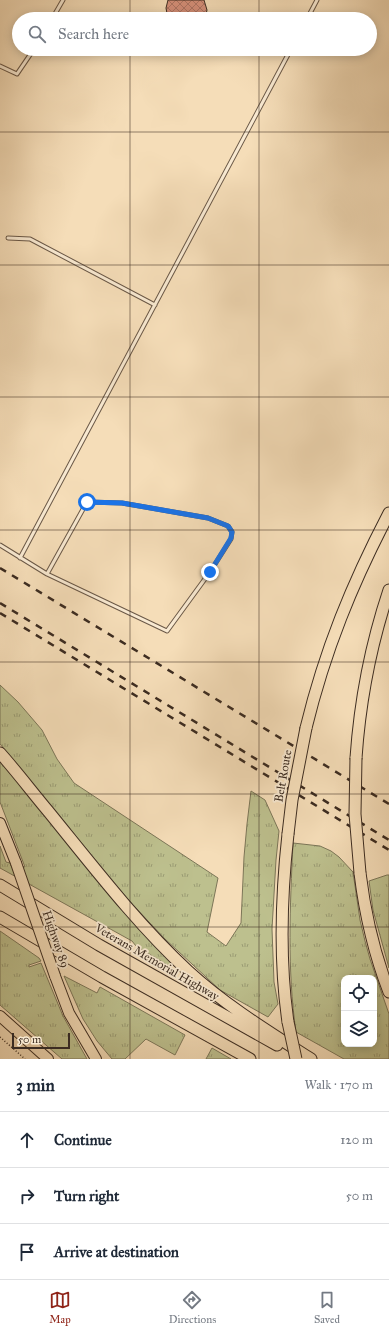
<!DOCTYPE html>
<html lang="en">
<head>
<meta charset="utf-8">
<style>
  :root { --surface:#fff; --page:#f6f6f7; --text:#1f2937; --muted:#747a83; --line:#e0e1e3; --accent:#8f2418 }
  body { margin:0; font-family:"IM FELL Great Primer",serif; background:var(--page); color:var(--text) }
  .controls { position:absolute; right:12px; bottom:12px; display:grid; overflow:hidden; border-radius:8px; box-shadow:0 2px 10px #0003 }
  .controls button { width:36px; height:36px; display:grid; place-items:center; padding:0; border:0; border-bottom:1px solid var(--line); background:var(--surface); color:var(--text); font:20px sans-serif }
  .scale { position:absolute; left:12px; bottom:10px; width:58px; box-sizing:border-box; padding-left:4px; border:2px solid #3c2c21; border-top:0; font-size:11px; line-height:14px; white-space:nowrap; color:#3c2c21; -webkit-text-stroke:3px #f8e9d1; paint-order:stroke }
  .stop { position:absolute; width:12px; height:12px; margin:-9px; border:3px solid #1a73e8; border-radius:50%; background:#fff }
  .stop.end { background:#1a73e8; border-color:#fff; box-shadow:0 1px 4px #0008 }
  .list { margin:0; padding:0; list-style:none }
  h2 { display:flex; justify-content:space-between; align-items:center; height:52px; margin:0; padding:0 16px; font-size:17px }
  h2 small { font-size:13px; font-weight:400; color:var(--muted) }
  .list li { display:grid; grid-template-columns:26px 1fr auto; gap:12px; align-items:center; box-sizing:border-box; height:56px; padding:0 16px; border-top:1px solid var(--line) }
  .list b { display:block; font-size:15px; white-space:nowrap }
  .list em { font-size:13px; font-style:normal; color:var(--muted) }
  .icon { flex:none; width:22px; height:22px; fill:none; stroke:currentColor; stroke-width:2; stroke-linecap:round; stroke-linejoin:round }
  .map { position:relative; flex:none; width:389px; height:1059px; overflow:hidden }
  .search { position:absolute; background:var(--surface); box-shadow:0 2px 10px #0003; left:12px; right:12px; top:12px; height:44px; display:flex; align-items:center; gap:10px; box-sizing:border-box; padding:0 14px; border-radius:22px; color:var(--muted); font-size:15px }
  .sheet { height:220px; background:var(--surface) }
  nav { display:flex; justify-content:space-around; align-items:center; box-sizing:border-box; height:56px; border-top:1px solid var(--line); background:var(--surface); font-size:11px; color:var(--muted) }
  nav a { display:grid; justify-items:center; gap:2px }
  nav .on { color:var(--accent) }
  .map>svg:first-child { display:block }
  .grass { fill:url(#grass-tufts); stroke:#7c7658; fill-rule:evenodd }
  .building { fill:url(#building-cross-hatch); stroke:#3c2c21 }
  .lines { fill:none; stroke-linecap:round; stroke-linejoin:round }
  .lane-casing { stroke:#6a5847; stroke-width:5 }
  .primary-casing { stroke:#3c2c21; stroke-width:12 }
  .highway-casing { stroke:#3c2c21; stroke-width:13 }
  .path { stroke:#3c2c21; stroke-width:1.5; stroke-dasharray:1 2; stroke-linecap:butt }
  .lane { stroke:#f8e9d1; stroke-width:3 }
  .primary { stroke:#f5ddb8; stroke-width:10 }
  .highway { stroke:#f5ddb8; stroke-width:11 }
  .rail { stroke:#3c2c21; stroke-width:2.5; stroke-dasharray:7 7; stroke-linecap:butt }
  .primary-bridge-casing { stroke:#3c2c21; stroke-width:12; stroke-linecap:butt }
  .highway-bridge-casing { stroke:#3c2c21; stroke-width:13; stroke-linecap:butt }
  .primary-bridge { stroke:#f5ddb8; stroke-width:10 }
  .highway-bridge { stroke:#f5ddb8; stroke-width:11 }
  .route { stroke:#1a73e8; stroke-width:5 }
  .grid { fill:none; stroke:#3c2c21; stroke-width:1; stroke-opacity:0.55 }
  .labels { text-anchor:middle; stroke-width:3.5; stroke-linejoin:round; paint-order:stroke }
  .street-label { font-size:12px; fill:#3c2c21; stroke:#f8e9d1 }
</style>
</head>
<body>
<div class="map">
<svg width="389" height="1059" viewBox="0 0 389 1059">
  <defs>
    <pattern id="grass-tufts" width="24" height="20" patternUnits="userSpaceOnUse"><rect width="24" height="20" fill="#bdc08e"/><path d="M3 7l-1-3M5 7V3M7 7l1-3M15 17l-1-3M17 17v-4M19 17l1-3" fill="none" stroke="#9b9c74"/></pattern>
    <pattern id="building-cross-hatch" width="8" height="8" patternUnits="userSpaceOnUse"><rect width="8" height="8" fill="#d6907a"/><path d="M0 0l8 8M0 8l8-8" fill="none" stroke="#af7664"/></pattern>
  </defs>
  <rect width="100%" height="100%" fill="#f5ddb8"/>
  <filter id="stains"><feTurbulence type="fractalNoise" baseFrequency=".005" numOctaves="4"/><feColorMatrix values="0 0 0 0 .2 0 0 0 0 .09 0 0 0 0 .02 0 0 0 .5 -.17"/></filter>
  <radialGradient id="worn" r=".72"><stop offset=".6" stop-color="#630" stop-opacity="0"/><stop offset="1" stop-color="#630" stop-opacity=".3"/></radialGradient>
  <path class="grass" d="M0 685 18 702 42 730 57 759 74 783 218 878 207 932 226 946 241 923 244 857 247 824 251 791 265 800 279 831 276 860 272 929 274 982 278 1004 268 1017 220 990 165 939 132 904 0 744Z
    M0 761 171 963 169 966 136 946 132 941 0 868V846L6 862 25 867 0 802Z
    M293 843 320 846 331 851 339 857 353 872 360 920 365 941 370 959 389 1014V1059H344L296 1032C287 969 290 906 293 843ZM344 978H374V1044H344Z
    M387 875H389V968L373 910 369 881Z
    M0 931 39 958 41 961 29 965V967L41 963 63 1016 87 1059H62L0 1005Z
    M64 976 97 993 100 987 185 1035 175 1055 146 1039 125 1059H112L97 1041 83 1019Z
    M212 1048 231 1059H206Z"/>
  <path class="building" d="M168 0H204L207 10 205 19H168L166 8Z"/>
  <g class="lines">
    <defs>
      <path id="lane" d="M52 19 63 0
        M307 19 317 0
        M0 66 17 74 34 49
        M8 238 30 239 155 305
        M0 545 47 574 167 631 210 572 231 539 232 532 228 526 208 518 122 503 87 502 47 574
        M20 558 291 49"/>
      <path id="primary" d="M0 823 16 863
        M55 976 69 1013 96 1059
        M0 1016 48 1059"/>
      <path id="highway" d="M306 728C325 650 352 584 389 513
        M0 753C17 772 32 792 48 811 92 865 137 924 188 971 225 1005 269 1032 311 1059
        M356 758C360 700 371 644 389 590
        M288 834C281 897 279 960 288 1022
        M360 873C365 914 374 953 389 992
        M0 885 99 945 277 1045
        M0 917 102 977 250 1059"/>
    </defs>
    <use href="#lane" class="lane-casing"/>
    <use href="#primary" class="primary-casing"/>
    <use href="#highway" class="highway-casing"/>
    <path class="path" d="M0 1037 25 1059"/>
    <use href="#lane" class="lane"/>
    <use href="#primary" class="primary"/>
    <use href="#highway" class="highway"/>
    <path class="rail" d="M0 568 389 804
      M0 603 389 840
      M0 613 389 850"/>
    <defs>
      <path id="primary-bridge" d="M16 863 55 976"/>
      <path id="highway-bridge" d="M356 758 355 814 360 873
        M288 834 292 800 306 728
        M288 1022 296 1059"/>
    </defs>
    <use href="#primary-bridge" class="primary-bridge-casing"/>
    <use href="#highway-bridge" class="highway-bridge-casing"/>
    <use href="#primary-bridge" class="primary-bridge"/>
    <use href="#highway-bridge" class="highway-bridge"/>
  </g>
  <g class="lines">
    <path class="route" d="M87 502 122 503 208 518 228 526 232 532 231 538 210 572"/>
  </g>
  <path class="grid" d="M130 0V19M259 0V19M130 49V1059M259 49V1059M0 132H389M0 265H389M0 397H389M0 530H389M0 662H389M0 794H389M0 927H389"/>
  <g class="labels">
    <g class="street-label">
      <text transform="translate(283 776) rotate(-80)" y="4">Belt Route</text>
      <text transform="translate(56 939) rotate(71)" y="4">Highway 89</text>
      <text transform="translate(157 962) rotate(30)" y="4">Veterans Memorial Highway</text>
    </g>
  </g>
  <rect width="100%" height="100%" filter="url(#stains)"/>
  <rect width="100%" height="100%" fill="url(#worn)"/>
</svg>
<div class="controls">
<button><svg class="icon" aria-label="locate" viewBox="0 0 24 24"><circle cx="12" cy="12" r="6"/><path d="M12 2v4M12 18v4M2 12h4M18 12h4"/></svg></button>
<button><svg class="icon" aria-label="layers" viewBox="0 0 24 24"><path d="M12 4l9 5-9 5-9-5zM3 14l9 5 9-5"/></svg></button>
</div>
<div class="scale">50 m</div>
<div class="stop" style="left:87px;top:502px"></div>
<div class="stop end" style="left:210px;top:572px"></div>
<div class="search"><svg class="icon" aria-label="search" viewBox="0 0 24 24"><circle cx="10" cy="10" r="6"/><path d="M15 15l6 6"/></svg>Search here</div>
</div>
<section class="sheet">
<h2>3 min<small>Walk · 170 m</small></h2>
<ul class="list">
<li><svg class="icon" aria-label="ahead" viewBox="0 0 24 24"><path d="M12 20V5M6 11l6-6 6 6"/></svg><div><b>Continue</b></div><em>120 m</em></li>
<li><svg class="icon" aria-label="right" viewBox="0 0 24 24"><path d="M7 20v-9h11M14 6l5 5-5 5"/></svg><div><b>Turn right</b></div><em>50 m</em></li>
<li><svg class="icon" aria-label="arrive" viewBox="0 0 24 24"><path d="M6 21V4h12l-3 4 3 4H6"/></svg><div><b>Arrive at destination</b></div></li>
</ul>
</section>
<nav>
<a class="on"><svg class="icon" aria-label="map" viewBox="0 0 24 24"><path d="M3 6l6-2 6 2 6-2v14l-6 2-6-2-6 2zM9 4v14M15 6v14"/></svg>Map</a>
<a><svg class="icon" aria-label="directions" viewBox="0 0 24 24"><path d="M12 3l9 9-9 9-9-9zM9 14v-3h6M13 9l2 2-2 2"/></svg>Directions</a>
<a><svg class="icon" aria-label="saved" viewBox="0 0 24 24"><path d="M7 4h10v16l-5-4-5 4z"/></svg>Saved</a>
</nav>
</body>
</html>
